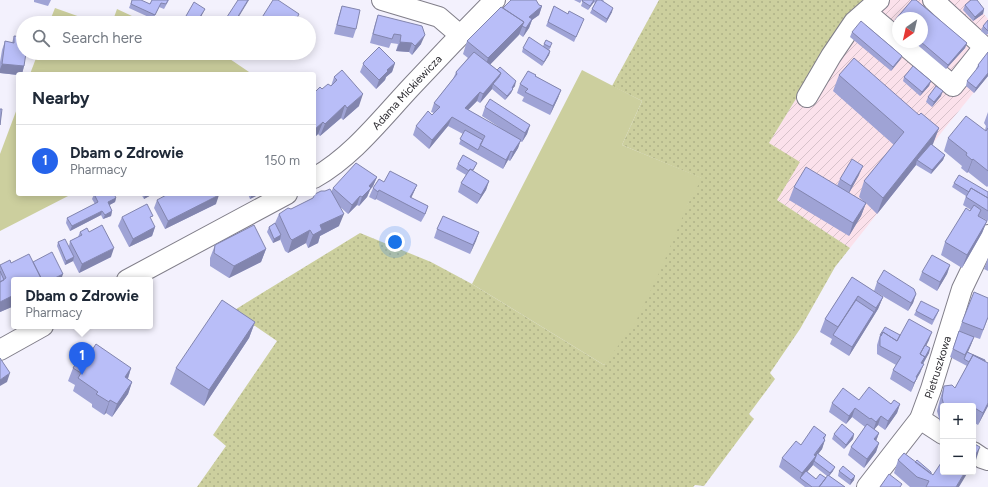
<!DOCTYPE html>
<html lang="en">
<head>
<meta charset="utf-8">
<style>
  :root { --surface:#fff; --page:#f6f6f7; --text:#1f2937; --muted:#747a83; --line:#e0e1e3; --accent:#2563eb }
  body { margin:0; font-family:Figtree,sans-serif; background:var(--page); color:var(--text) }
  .controls { position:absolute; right:12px; bottom:12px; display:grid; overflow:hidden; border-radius:4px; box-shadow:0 2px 10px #0003 }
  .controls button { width:36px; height:36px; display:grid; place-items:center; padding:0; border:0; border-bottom:1px solid var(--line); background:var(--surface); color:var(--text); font:20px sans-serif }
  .compass { position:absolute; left:892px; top:12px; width:36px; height:36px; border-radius:50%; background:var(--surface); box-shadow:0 2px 10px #0003; rotate:214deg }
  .you { position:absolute; left:395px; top:242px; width:14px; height:14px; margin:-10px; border:3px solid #fff; border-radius:50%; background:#1a73e8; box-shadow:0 0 0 6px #1a73e833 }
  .badge { display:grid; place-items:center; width:26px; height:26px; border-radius:50%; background:var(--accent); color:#fff; font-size:13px; font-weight:700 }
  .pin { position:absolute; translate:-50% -33px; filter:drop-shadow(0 1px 2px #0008) }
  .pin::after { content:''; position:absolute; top:21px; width:14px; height:12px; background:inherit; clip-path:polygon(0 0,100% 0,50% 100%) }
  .popup { position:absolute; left:11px; top:277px; width:142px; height:52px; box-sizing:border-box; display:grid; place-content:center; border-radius:4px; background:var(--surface); filter:drop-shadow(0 1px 3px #0005); font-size:13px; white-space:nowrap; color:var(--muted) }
  .popup b { font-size:15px; color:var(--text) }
  .popup::after { content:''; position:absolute; left:50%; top:100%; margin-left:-8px; border:8px solid transparent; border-top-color:var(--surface) }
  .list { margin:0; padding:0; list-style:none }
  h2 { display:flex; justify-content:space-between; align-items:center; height:52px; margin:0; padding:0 16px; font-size:17px }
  h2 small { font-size:13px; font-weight:400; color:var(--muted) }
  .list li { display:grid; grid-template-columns:26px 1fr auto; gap:12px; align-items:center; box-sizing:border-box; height:72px; padding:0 16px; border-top:1px solid var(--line) }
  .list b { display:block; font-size:15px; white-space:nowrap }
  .list p { margin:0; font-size:13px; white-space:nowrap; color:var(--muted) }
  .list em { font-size:13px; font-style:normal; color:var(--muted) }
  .icon { flex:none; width:22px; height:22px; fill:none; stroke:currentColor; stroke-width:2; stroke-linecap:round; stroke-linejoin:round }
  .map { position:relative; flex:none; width:988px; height:487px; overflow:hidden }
  .search { position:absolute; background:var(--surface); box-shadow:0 2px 10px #0003; left:16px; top:16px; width:300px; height:44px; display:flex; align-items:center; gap:10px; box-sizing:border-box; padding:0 14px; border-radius:22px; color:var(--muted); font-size:15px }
  .panel { position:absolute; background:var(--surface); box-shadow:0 2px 10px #0003; left:16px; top:72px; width:300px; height:124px; border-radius:4px }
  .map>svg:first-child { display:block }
  .industrial { fill:url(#industrial-furrows); fill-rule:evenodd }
  .grass { fill:url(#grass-dots) }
  .green { fill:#cccf9e }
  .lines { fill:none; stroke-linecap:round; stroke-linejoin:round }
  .minor-casing { stroke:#807e89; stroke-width:22 }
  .minor { stroke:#fff; stroke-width:20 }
  .wall { fill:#9fa3d5; fill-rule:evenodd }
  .shaded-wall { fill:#8285ae }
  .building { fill:#b9bef8; stroke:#8285ae }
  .labels { text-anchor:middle; stroke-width:4; stroke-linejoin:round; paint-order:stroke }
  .street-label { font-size:11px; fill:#2c2b30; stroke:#fff }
</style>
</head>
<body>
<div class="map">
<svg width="988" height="487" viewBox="0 0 988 487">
  <defs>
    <pattern id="industrial-furrows" width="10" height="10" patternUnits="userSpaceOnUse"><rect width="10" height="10" fill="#fbe1eb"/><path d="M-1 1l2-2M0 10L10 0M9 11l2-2" fill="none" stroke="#d7c1ca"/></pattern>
    <pattern id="grass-dots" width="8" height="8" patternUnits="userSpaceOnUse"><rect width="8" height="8" fill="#cccf9e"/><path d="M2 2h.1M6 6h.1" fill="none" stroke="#afb288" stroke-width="1.8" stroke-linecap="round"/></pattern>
  </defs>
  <rect width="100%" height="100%" fill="#f3f1fd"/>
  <path class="industrial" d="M890 0H972L988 19V75L945 128 850 248 777 200 769 143 835 35 862 21ZM898 18H922V42H898Z"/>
  <path class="grass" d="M659 0H867L835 35 769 143 800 162 777 200 850 248 835 267 800 329 770 373 775 379 749 414 754 419 704 486 695 485 693 487H197L226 446 213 435 277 341 233 311 360 233 431 262 472 284 604 365 701 178 622 145 642 101 612 86Z"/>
  <path class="green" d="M55 8 97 23H49Z
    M117 9 147 23H112Z
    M38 53H210L214 55 216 53H221L252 74H30Z
    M582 70 642 101 622 145 702 178 688 204 661 269 635 323 604 365 472 284Z
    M18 106V194H72L0 231V154Z"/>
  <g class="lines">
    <defs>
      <g id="minor">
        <path d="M382 0 439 17 460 35"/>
        <path d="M866 12 898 39"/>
        <path d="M901 42 953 86 984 47 933 0"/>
        <path d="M807 97 831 56 854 22 879 0"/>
        <path id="s1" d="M314 178C353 156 381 119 412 86 439 57 467 28 495 0"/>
        <path d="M127 280 287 194"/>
        <path d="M0 350 43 326"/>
        <path d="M920 419 943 434"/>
        <path d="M973 452 982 458 988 460"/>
        <path id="s2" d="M867 487 920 419 931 389 962 289 988 235"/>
      </g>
    </defs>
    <use href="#minor" class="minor-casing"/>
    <use href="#minor" class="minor"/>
  </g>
  <path class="wall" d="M34 0H51L48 6 34 2Z
    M132 0 150 4 152 0H169L164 9 159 7 153 19 129 8Z
    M574 0H582L580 3Z
    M583 0H604L603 1 612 12 606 23 590 13 595 3 594 2 588 10 581 6Z
    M912 0H916L967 43 965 48 946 69 914 42H922V18H898V28L894 24 895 20Z
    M539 5 542 6 539 15 532 20 529 28 523 37 519 34 490 64 515 86 513 88 511 93 505 100 492 89 480 103 477 101 468 110 502 129 482 116 485 107 530 125 527 134 522 142 520 141 518 148 510 161 508 160 503 169 459 144 463 134 448 126 429 149 413 135 416 126 434 113 431 112 434 103 453 79 456 72 468 58 463 54 467 41 503 8Z
    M965 5 984 9 983 14 973 21 963 10Z
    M342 6 356 29 353 38 334 34 339 15Z
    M554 6 568 14 582 24 574 42 546 26Z
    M378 15 421 44 412 55 409 52 396 51 398 44 391 43 389 48 370 43 375 24Z
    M261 19 296 23H259Z
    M988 20V34L986 35 981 31 983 26Z
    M852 32 902 56 900 60 891 71 850 37Z
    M14 36 23 51 24 66 22 74H18V75L0 73V62L2 50 5 41 12 43Z
    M546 40 551 47 549 50 550 51 549 55 542 66 522 52 523 48 543 46Z
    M988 52V76L974 93 966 86 967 81 977 70 976 69 978 65Z
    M364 62 395 63 392 72 386 77 385 80 376 89 360 72Z
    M342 70 359 106 343 120 341 118 320 136 318 134 314 138V95L322 89 331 86 334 77Z
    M839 75 919 115 939 128 932 145 945 155 943 160 931 174 916 165 877 214 866 203 861 216 849 236 789 200 794 187 837 186 840 179 859 175 849 193 865 203 859 197 864 181 894 145 833 91Z
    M535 76 561 90 558 98 550 115 522 101 524 97 517 93 520 84Z
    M904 77 931 81 929 86 920 96 903 81Z
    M941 96 932 107 926 102 928 97Z
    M988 112V186L987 187 968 172 967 173 961 168 962 166 944 151 948 138 986 131 985 130 986 126 984 123Z
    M477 163 473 171 489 181 486 190 477 204 458 192 461 183 466 175 456 169 458 164Z
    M377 177 373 186 370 190 367 197 359 206 357 205 348 214 339 206V226L320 236 318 243 308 248 306 243 288 253 285 251 280 239 273 243 267 232 269 227 275 223 279 214 331 192 333 188Z
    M954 183 988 192V221L979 216 987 221 982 233 962 268 941 255 945 242 971 210 963 205 966 196 952 187Z
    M417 185 411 198 428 206 425 215 421 222 376 199 375 200 369 197 373 188Z
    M94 194 116 198 115 202 109 205 112 211 111 216 103 219 101 215 70 231 66 223 67 218 95 204 92 199Z
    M141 194H153L144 199Z
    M248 194H260L250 199Z
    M157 200 216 204 165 229 154 208Z
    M122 217 155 227 152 236 129 247 118 226Z
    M437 229 479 232 470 254 434 238Z
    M80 232H89L111 257 79 273 73 261 65 265 57 246 58 242 69 246 70 241 78 237Z
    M215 245 266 249 261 262 229 278 210 266V258Z
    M988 258V271L984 269Z
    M0 265 14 280V306L0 312Z
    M950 265 947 274 937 291 919 280 922 272Z
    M852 277 883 297 878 309 849 356 830 344 832 339 820 332 825 319Z
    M877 282 916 294 913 303 908 311 874 291Z
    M939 310 937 315 932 325 914 315 916 311Z
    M988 318 980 339 974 337 968 352 988 363V406L978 425 973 422V406H943V422H940L937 411 940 399 944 386 955 388 967 366 950 357 962 322Z
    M255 322 249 338 204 406 170 384 176 368Z
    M880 335H900L929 340 926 346 930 348 929 353 923 364 920 373 916 380 911 392 890 379 893 370 896 365 877 354V345Z
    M83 364 131 368 128 379 132 382 128 394 112 417 106 413 104 415 92 407V404L73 391 75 385 68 381 73 368Z
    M859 400 900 404 897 413 885 430 878 425 874 429 879 433 876 441 879 443 876 452 864 468 848 455 851 447 865 427 852 417 846 424 829 412 832 403Z
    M834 434H854L853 439 844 449 832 439Z
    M826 435 822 449 818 454 833 471 829 476 845 487H805L779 467 782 458 801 445ZM813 465 827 476 826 478 816 479 807 472Z
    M898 460 931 474 959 487H910L894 473Z
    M839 471 854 480 850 485 838 476Z"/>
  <path class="shaded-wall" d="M248 0H249L235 23H234Z
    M594 0V2L588 10 590 6Z
    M542 6 539 15 532 20 529 28 523 37 526 28 529 17Z
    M613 8 612 12 606 23 607 19Z
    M205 9 198 23H196Z
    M984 9 983 14 973 21 975 17Z
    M299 14 296 23H294Z
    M524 22 519 35 484 71 488 58Z
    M425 35 421 44 412 55 415 46Z
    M400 42 412 43 409 52 396 51Z
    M967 43 965 48 946 69 948 65Z
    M550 51 549 55 542 66 544 62Z
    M902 56 900 60 891 71 893 67Z
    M395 63 392 72 386 77 385 80 376 89 379 80 387 70Z
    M2 64 24 66 22 74H18V75L0 73V69Z
    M501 73 497 82 493 84 492 89 480 103 483 94Z
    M988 73V76L974 93 976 88Z
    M516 81 515 86 510 92 512 88Z
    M931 81 929 86 920 96 922 92Z
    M513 89 511 93 505 100 507 96Z
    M561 90 558 98 550 115 553 106Z
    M943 91 941 96 932 107 934 102Z
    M480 92 477 101 462 116 465 108Z
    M363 94 359 106 343 120 347 108Z
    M345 105 341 118 320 136 325 124Z
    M452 117 448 126 429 149 432 140Z
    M323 122 318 134 314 138V130Z
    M530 125 527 134 522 142 525 133Z
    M939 128 933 144 919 161 917 160 916 164V165L877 214 883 198Z
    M521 140 518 148 510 161 513 152Z
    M511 151 508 160 503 169 506 160Z
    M945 155 943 160 931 174 932 170Z
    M973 159 968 172 967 173 972 160Z
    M863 166 859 175 848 195 851 186Z
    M377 177 373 186 370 190 367 197 359 206 362 197 369 186Z
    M489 181 486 190 477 204 481 195Z
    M417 185 413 194 407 206 410 197Z
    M379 190 376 199 375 200 378 192Z
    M145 194H153L144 199Z
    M252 194H260L250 199Z
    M219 195 216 204 165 229 168 221Z
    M360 196 357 205 348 214 352 205Z
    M116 198 115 202 106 207 108 202Z
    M866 203 861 216 849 236 853 223Z
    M102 211 101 215 70 231 72 226Z
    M112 211 111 216 103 219 105 215Z
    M344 214 339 226 320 236 318 243 308 248 313 235 320 225Z
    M987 221 982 233 962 268 967 255Z
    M155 227 152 236 129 247 133 239Z
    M310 230 306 243 288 253 292 240Z
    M479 232 476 241 470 254 473 245Z
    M281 235 280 240 273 243 274 239Z
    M114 248 111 257 79 273 82 264Z
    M266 249 261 262 229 278 234 266Z
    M74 257 73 261 65 265 66 261Z
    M950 265 947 274 937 291 940 282Z
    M63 274 61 280H51Z
    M916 294 913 303 908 311 911 303Z
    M14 295V306L0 312V302Z
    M858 296 853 309 834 336 838 327Z
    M883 297 878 309 849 356 852 347 874 312 876 308Z
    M255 322 249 338 204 406 209 390Z
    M932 332 929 340 919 359 920 354Z
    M974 337 971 345 964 360 965 355Z
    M930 348 929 353 918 372 921 363Z
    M924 364 920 373 916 380 911 392 916 377Z
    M131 368 127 381 125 377Z
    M10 373 7 382 0 386V380Z
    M132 382 128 394 112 417 117 404Z
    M110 400 106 413 104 415 109 402Z
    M988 403V406L978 425 983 413Z
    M900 404 897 413 885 430 888 421Z
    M855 408 852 417 846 424 849 416Z
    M943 414V422H940Z
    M881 416 878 425 873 431 876 422Z
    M879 433 876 441 874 439Z
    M854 434 853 439 844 449 846 445Z
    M825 440 822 449 815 458 813 465 801 479 800 478 802 473Z
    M879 443 876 452 864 468 867 459Z
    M980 447 976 460 973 464V459Z
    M835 467 833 471 828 477 830 473Z
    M965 472H968L959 487H956Z
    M855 476 854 480 850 485 851 480Z"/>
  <path class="building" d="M132 0H141L150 4 152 0H168L166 4 161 3 155 15 131 4Z
    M238 0H248L234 23H223Z
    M273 0H278L299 14 294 23H268L261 19Z
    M511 0H536L539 5 542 6 529 17 532 19 526 28 522 26 524 22 503 8Z
    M583 0H594L590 6 582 1Z
    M597 0H601L613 8 607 19 592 9Z
    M912 0H916L967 43 948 65 921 42H922V18H898V22L895 20Z
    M971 0H977L984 9 975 17 965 5Z
    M194 2 205 9 196 23H182Z
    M342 6 360 10 356 29 337 25Z
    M554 6 568 14 569 11 584 19 576 37 548 22Z
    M501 7 524 22 488 58 467 41Z
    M378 15 422 26 425 35 415 46 412 43 400 42 401 35 394 34 392 39 373 34Z
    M211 20 217 23H208Z
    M988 20V31L983 26Z
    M861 21 902 56 893 67 852 32Z
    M14 36 23 37V53H26L24 66 2 64 5 41 14 43Z
    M529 37 550 51 544 62 523 48Z
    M546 40 552 43 550 47 544 44Z
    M379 47 395 63 387 70 388 71 379 80 363 64 364 62Z
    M474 52 501 73 483 94 480 92 465 108 521 140 513 152 511 151 506 160 480 145 485 136 452 117 432 140 416 126 428 111 432 115 440 107 434 103 457 74 456 72Z
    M988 52V73L976 88 967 81 979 66 978 65Z
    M854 58 919 115 921 113 939 128 883 198 864 181 904 132 839 75Z
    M913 66 931 81 922 92 904 77Z
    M500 67 516 81 512 88 513 89 507 96 493 84 499 77 501 73 497 70Z
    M342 70 363 94 347 108 345 105 325 124 323 122 314 130V97L315 96 314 95V93L320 87 322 89 328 84 331 86 337 80 334 77Z
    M528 71 536 75 535 76 561 90 553 106 525 92 528 89 520 84Z
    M936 86 943 91 934 102 928 97Z
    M490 99 530 125 525 133 485 107Z
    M0 109H2L0 125Z
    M966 116 986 131 988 128V171L973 159 972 160 966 155 967 153 948 138Z
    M465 130 483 140 478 150 460 139Z
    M931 144 945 155 932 170 917 160Z
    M463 155 477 163 473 170 470 169 469 171 458 164Z
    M852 159 863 166 851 186 840 179Z
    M356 163 377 177 369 186 371 188 362 197 360 196 352 205 333 188Z
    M806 167 866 203 853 223 794 187Z
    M470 169 489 181 481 195 461 183Z
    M390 171 417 185 410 197 428 206 425 214 379 190 378 192 373 188 379 179 384 182Z
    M959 175 988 192V198L971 188 969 192 954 183Z
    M971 188 988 198V211L966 197Z
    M330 189 344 214 320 225 322 230 313 235 310 230 292 240 290 238 279 214 288 208 291 209 313 198 315 194 321 191H325Z
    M94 194H114L116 198 108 202 112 211 105 215 102 211 72 226 67 218 98 202Z
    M168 194H219V195L168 221 157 200Z
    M147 204 153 216 150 217 155 227 133 239 122 217Z
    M974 205 981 210 978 216 987 221 967 255 945 242 966 208 970 211Z
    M443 216 479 232 473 245 437 229Z
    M275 223 281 235 274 239 269 227Z
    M102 225 114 248 82 264 70 241 82 235 80 232 87 228 89 232Z
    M254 225 266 249 234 266 214 253 215 245Z
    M65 239 74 257 66 261 58 242Z
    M52 252 63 274 51 280H42L33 262Z
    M29 254 42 280H14V295L0 302V282L6 278 0 265 10 260 11 263Z
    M932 255 950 265 940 282 922 272Z
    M884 270 914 289 916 294 911 303 877 282Z
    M0 271 4 280 0 282Z
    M852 277 883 297 876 308 858 296 838 327 825 319Z
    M974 292 988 298V317L983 330 962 322Z
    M222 300 255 322 209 390 176 368Z
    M856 300 874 312 852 347 833 335Z
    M921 301 939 310 933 320 916 311Z
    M909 319 932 332 920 354 925 357 921 363 924 364 916 377 917 378 914 383 893 370 901 357 880 346V337L883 332 897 341Z
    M885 327 900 335 897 341 883 332 881 336 880 335Z
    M959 331 974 337 965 355 953 349Z
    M96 344 131 368 125 377 132 382 117 404 110 400 109 402 96 394 98 392 78 378 81 373 73 368 78 360 83 364Z
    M925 345 930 348 923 361 925 357 920 354Z
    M967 352 985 360V361L973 355 969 362 964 359Z
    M973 355 988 363V403L983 413 973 407V406H944L942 398 944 386 952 385 955 388Z
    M0 358 10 373 0 380Z
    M869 387 891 404 894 400 900 404 888 421 881 416 876 422 871 418 870 419 855 408 849 416 832 403 843 388 859 400Z
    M842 424 854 434 846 445 834 434Z
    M867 424 879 433 874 439 879 443 867 459 851 447Z
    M814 426 826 435 823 438 825 440 814 455 816 456 802 473 782 458 796 441 801 445Z
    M973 443 980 447 973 459Z
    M817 453 835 467 830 473 814 461 816 456Z
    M904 453 933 475 943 460V472H965L956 487H926L929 481 917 477 898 460Z
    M917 460 931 472V474L915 462Z
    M843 466 855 476 851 480 839 471Z
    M806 471 816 479 820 474 826 478 819 487H812L800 478Z
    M889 474 902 484 900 487H880Z
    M828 475 845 487H819Z"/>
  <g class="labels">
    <g class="street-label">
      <text dy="4" stroke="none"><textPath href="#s1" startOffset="127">Adama Mickiewicza</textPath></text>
      <text dy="4" stroke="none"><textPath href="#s2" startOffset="141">Pietruszkowa</textPath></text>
    </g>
  </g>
</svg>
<div class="controls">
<button>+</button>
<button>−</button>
</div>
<svg class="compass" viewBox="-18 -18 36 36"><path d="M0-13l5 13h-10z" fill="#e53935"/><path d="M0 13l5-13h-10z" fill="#747a83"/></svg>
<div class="you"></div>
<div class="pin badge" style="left:82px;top:375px">1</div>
<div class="popup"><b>Dbam o Zdrowie</b>Pharmacy</div>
<div class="search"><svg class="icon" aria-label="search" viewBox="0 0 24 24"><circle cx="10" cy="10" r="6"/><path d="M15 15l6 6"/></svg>Search here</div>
<section class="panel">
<h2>Nearby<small></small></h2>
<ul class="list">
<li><span class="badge">1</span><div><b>Dbam o Zdrowie</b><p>Pharmacy</p></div><em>150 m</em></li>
</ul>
</section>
</div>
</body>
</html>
